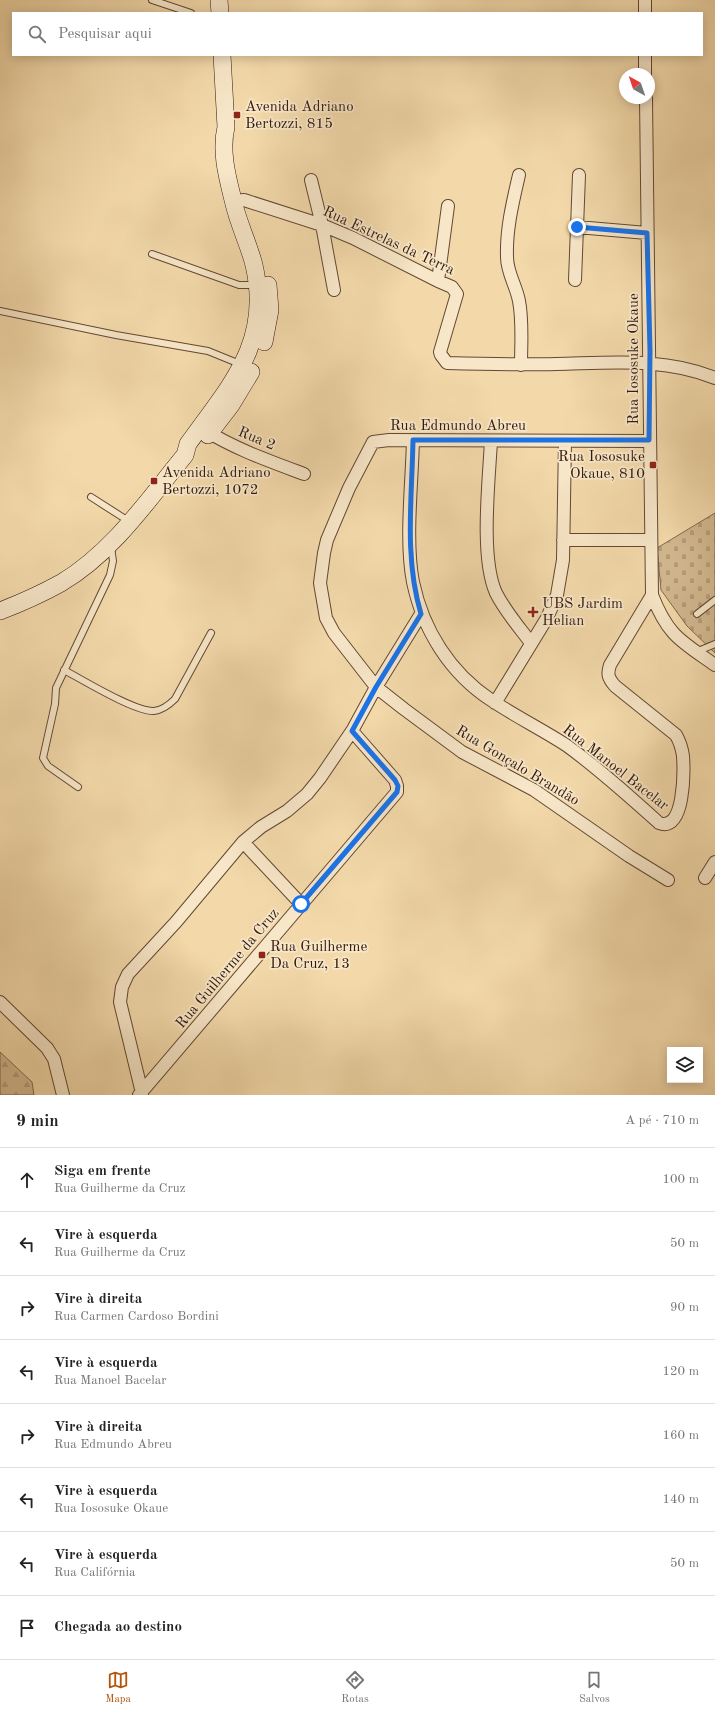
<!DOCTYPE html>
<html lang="pt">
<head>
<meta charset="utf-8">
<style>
  :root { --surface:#fff; --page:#f6f6f6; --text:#222; --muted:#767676; --line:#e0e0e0; --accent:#b45309 }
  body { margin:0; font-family:"Old Standard TT",serif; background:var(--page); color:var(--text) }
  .controls { position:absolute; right:12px; bottom:12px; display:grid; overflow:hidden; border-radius:0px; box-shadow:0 2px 10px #0003 }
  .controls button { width:36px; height:36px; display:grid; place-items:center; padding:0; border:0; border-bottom:1px solid var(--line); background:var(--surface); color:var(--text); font:20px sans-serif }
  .compass { position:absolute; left:619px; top:68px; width:36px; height:36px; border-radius:50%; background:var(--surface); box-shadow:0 2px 10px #0003; rotate:320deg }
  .stop { position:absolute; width:12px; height:12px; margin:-9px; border:3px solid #1a73e8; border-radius:50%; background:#fff }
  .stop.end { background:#1a73e8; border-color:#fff; box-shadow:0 1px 4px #0008 }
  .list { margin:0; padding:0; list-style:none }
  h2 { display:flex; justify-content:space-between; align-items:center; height:52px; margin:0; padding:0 16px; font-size:17px }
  h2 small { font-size:13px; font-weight:400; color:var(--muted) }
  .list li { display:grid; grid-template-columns:26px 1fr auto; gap:12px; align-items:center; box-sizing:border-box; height:64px; padding:0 16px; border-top:1px solid var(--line) }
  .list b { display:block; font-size:15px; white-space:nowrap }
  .list p { margin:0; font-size:13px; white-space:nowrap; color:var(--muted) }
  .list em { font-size:13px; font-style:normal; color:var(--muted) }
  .icon { flex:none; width:22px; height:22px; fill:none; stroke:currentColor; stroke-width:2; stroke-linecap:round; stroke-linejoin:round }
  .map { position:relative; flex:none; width:715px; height:1095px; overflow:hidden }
  .search { position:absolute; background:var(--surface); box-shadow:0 2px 10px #0003; left:12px; right:12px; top:12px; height:44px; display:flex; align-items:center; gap:10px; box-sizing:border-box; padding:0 14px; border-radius:0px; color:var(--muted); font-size:15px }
  .sheet { height:564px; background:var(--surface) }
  nav { display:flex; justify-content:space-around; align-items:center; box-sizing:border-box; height:56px; border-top:1px solid var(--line); background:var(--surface); font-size:11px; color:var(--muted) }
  nav a { display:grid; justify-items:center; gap:2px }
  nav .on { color:var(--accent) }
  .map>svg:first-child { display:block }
  .forest { fill:url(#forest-firs); stroke:#82684e }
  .cemetery { fill:url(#cemetery-stones); stroke:#82684e }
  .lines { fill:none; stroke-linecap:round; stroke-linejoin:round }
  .lane-casing { stroke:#624834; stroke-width:8 }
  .street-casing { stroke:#624834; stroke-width:14 }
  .secondary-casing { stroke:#31180c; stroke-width:18 }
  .lane { stroke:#f7e6c8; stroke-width:6 }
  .street { stroke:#f7e6c8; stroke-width:12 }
  .secondary { stroke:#f7e6c8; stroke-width:17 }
  .route { stroke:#1a73e8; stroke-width:5 }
  .poi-dot { fill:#8f2418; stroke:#f7e6c8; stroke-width:1.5 }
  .labels { text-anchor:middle; stroke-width:3.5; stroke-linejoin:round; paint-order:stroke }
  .poi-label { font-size:15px; fill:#31180c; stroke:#f7e6c8; text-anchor:start }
  .street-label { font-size:15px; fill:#31180c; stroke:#f7e6c8 }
</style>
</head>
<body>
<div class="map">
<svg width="715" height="1095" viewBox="0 0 715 1095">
  <defs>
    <pattern id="forest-firs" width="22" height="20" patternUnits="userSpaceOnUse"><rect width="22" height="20" fill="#d2b88f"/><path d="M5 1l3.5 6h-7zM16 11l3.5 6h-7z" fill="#b59d7a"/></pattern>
    <pattern id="cemetery-stones" width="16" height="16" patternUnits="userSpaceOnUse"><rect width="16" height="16" fill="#d2b88f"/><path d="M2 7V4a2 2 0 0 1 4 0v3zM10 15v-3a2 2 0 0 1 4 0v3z" fill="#b59d7a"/></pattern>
  </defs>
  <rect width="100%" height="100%" fill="#f3d9aa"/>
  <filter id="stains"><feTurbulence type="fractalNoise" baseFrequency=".005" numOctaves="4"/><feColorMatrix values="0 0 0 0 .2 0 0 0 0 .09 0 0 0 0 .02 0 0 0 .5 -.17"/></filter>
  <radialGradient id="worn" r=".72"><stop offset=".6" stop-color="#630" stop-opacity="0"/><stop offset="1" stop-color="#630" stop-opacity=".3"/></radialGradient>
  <path class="forest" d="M0 1052 32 1082 34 1095H0Z"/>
  <path class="cemetery" d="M715 513V653L687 626 661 590 657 548Z"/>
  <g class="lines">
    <defs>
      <path id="lane" d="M152 0 191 13
        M152 254 239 285H256
        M0 311 116 335 208 351 240 364
        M91 497 130 522
        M697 614 715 600
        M696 652 715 644
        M64 670C83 680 135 712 154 711 163 710 169 705 175 699L211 633
        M78 787 48 766 43 758 55 704 56 688 110 575 113 561 111 547"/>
      <path id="street" d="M645 0V13
        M645 55V74
        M646 98 652 595C668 636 681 641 715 665
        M519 175C513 201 506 229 507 257 507 273 516 285 519 301 523 321 521 344 521 365
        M311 180 322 225 334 290
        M233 201 244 200 322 225 353 238 438 281 452 287 457 294 440 352 441 355 447 363C483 364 520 365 556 364 609 363 665 357 715 378
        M577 227 647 233
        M575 280 579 175
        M438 281 448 206
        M203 429C235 449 269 461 304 474
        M413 440C412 483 405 541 413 582 423 630 450 673 491 700 515 716 541 729 566 745 598 768 629 796 659 823 685 833 684 771 683 756 682 749 680 742 676 735L615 686C608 678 607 674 610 665L652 595
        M491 441C489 480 480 558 496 593 505 611 519 627 531 643
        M649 441 389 440 373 442 349 488 327 540 324 553 320 583 326 618 334 633 376 687 404 709 462 752 534 790 629 856 668 880
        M563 540H650
        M495 703 547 618 557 595 563 560 565 441
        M243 842 301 904
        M705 878 715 862
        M0 1002 47 1048 54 1059 63 1095
        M142 1093 120 1002 122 987 128 974 176 922 243 842 261 827 287 811 307 794 320 778 352 731 376 687 421 614
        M139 1095 397 792V786L395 780 352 731"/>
      <path id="secondary" d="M219 0 220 13
        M264 342 270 310 268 285
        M208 435 231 405 251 372
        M0 611C21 603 41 594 61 583 112 553 148 500 185 455L188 444C230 385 272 343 254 265 249 245 239 225 234 204 228 179 220 153 226 127L222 55"/>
    </defs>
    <use href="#lane" class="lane-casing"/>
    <use href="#street" class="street-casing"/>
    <use href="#secondary" class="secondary-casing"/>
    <use href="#lane" class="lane"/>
    <use href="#street" class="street"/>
    <use href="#secondary" class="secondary"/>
  </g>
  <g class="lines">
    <path class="route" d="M301 904 397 792 398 786 395 780 352 731 376 687 421 614C404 557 412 498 413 440H649L650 351 647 233 577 227"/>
  </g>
  <g class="poi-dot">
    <rect x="233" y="111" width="8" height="8" rx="2"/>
    <rect x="649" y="461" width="8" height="8" rx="2"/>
    <rect x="150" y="477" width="8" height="8" rx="2"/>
    <path d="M531 606h4v4h4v4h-4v4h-4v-4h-4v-4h4z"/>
    <rect x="258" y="951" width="8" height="8" rx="2"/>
  </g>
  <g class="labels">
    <g class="poi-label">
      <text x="245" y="111">Avenida Adriano<tspan x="245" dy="17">Bertozzi, 815</tspan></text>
      <text x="645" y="461" text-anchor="end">Rua Iososuke<tspan x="645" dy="17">Okaue, 810</tspan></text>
      <text x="162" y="477">Avenida Adriano<tspan x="162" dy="17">Bertozzi, 1072</tspan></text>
      <text x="542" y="608">UBS Jardim<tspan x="542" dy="17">Helian</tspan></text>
      <text x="270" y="951">Rua Guilherme<tspan x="270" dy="17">Da Cruz, 13</tspan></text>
    </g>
    <g class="street-label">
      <text transform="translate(389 240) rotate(25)" y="5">Rua Estrelas da Terra</text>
      <text transform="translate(633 359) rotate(-90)" y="5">Rua Iososuke Okaue</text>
      <text x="458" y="430">Rua Edmundo Abreu</text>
      <text transform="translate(257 438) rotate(23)" y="5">Rua 2</text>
      <text transform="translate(518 765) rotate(31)" y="5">Rua Gonçalo Brandão</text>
      <text transform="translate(616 767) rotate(38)" y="5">Rua Manoel Bacelar</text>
      <text transform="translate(227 968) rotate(-50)" y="5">Rua Guilherme da Cruz</text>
    </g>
  </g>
  <rect width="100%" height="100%" filter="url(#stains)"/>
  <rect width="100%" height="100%" fill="url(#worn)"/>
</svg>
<div class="controls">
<button><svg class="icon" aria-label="layers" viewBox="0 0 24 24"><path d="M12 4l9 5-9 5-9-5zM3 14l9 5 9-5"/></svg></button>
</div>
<svg class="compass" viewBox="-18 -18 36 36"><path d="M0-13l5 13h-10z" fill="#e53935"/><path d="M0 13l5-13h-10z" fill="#767676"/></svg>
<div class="stop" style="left:301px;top:904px"></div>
<div class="stop end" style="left:577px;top:227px"></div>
<div class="search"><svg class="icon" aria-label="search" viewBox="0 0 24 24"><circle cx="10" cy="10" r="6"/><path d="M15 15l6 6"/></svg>Pesquisar aqui</div>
</div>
<section class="sheet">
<h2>9 min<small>A pé · 710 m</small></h2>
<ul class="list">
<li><svg class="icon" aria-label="ahead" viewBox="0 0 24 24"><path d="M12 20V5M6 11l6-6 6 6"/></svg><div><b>Siga em frente</b><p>Rua Guilherme da Cruz</p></div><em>100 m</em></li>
<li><svg class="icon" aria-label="left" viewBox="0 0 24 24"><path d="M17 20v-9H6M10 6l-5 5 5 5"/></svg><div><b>Vire à esquerda</b><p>Rua Guilherme da Cruz</p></div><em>50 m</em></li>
<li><svg class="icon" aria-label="right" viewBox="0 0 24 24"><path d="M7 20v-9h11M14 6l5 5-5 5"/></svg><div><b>Vire à direita</b><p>Rua Carmen Cardoso Bordini</p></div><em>90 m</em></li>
<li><svg class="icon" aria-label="left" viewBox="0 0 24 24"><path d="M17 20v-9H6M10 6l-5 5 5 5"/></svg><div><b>Vire à esquerda</b><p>Rua Manoel Bacelar</p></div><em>120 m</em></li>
<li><svg class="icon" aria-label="right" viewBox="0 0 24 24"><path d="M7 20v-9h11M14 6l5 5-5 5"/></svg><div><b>Vire à direita</b><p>Rua Edmundo Abreu</p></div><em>160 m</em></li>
<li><svg class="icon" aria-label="left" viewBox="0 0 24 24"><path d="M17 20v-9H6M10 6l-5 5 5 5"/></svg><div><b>Vire à esquerda</b><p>Rua Iososuke Okaue</p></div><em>140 m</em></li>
<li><svg class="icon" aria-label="left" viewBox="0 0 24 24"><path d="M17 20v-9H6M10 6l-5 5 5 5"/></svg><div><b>Vire à esquerda</b><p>Rua Califórnia</p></div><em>50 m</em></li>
<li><svg class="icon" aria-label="arrive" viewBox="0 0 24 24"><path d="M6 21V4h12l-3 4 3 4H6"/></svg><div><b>Chegada ao destino</b></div></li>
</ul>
</section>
<nav>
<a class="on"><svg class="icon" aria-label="map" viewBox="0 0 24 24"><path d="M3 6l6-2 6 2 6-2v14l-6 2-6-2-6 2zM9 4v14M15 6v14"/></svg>Mapa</a>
<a><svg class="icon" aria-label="directions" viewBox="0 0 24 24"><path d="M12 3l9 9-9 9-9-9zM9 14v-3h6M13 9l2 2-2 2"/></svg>Rotas</a>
<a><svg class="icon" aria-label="saved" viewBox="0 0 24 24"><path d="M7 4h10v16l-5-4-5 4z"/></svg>Salvos</a>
</nav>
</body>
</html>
